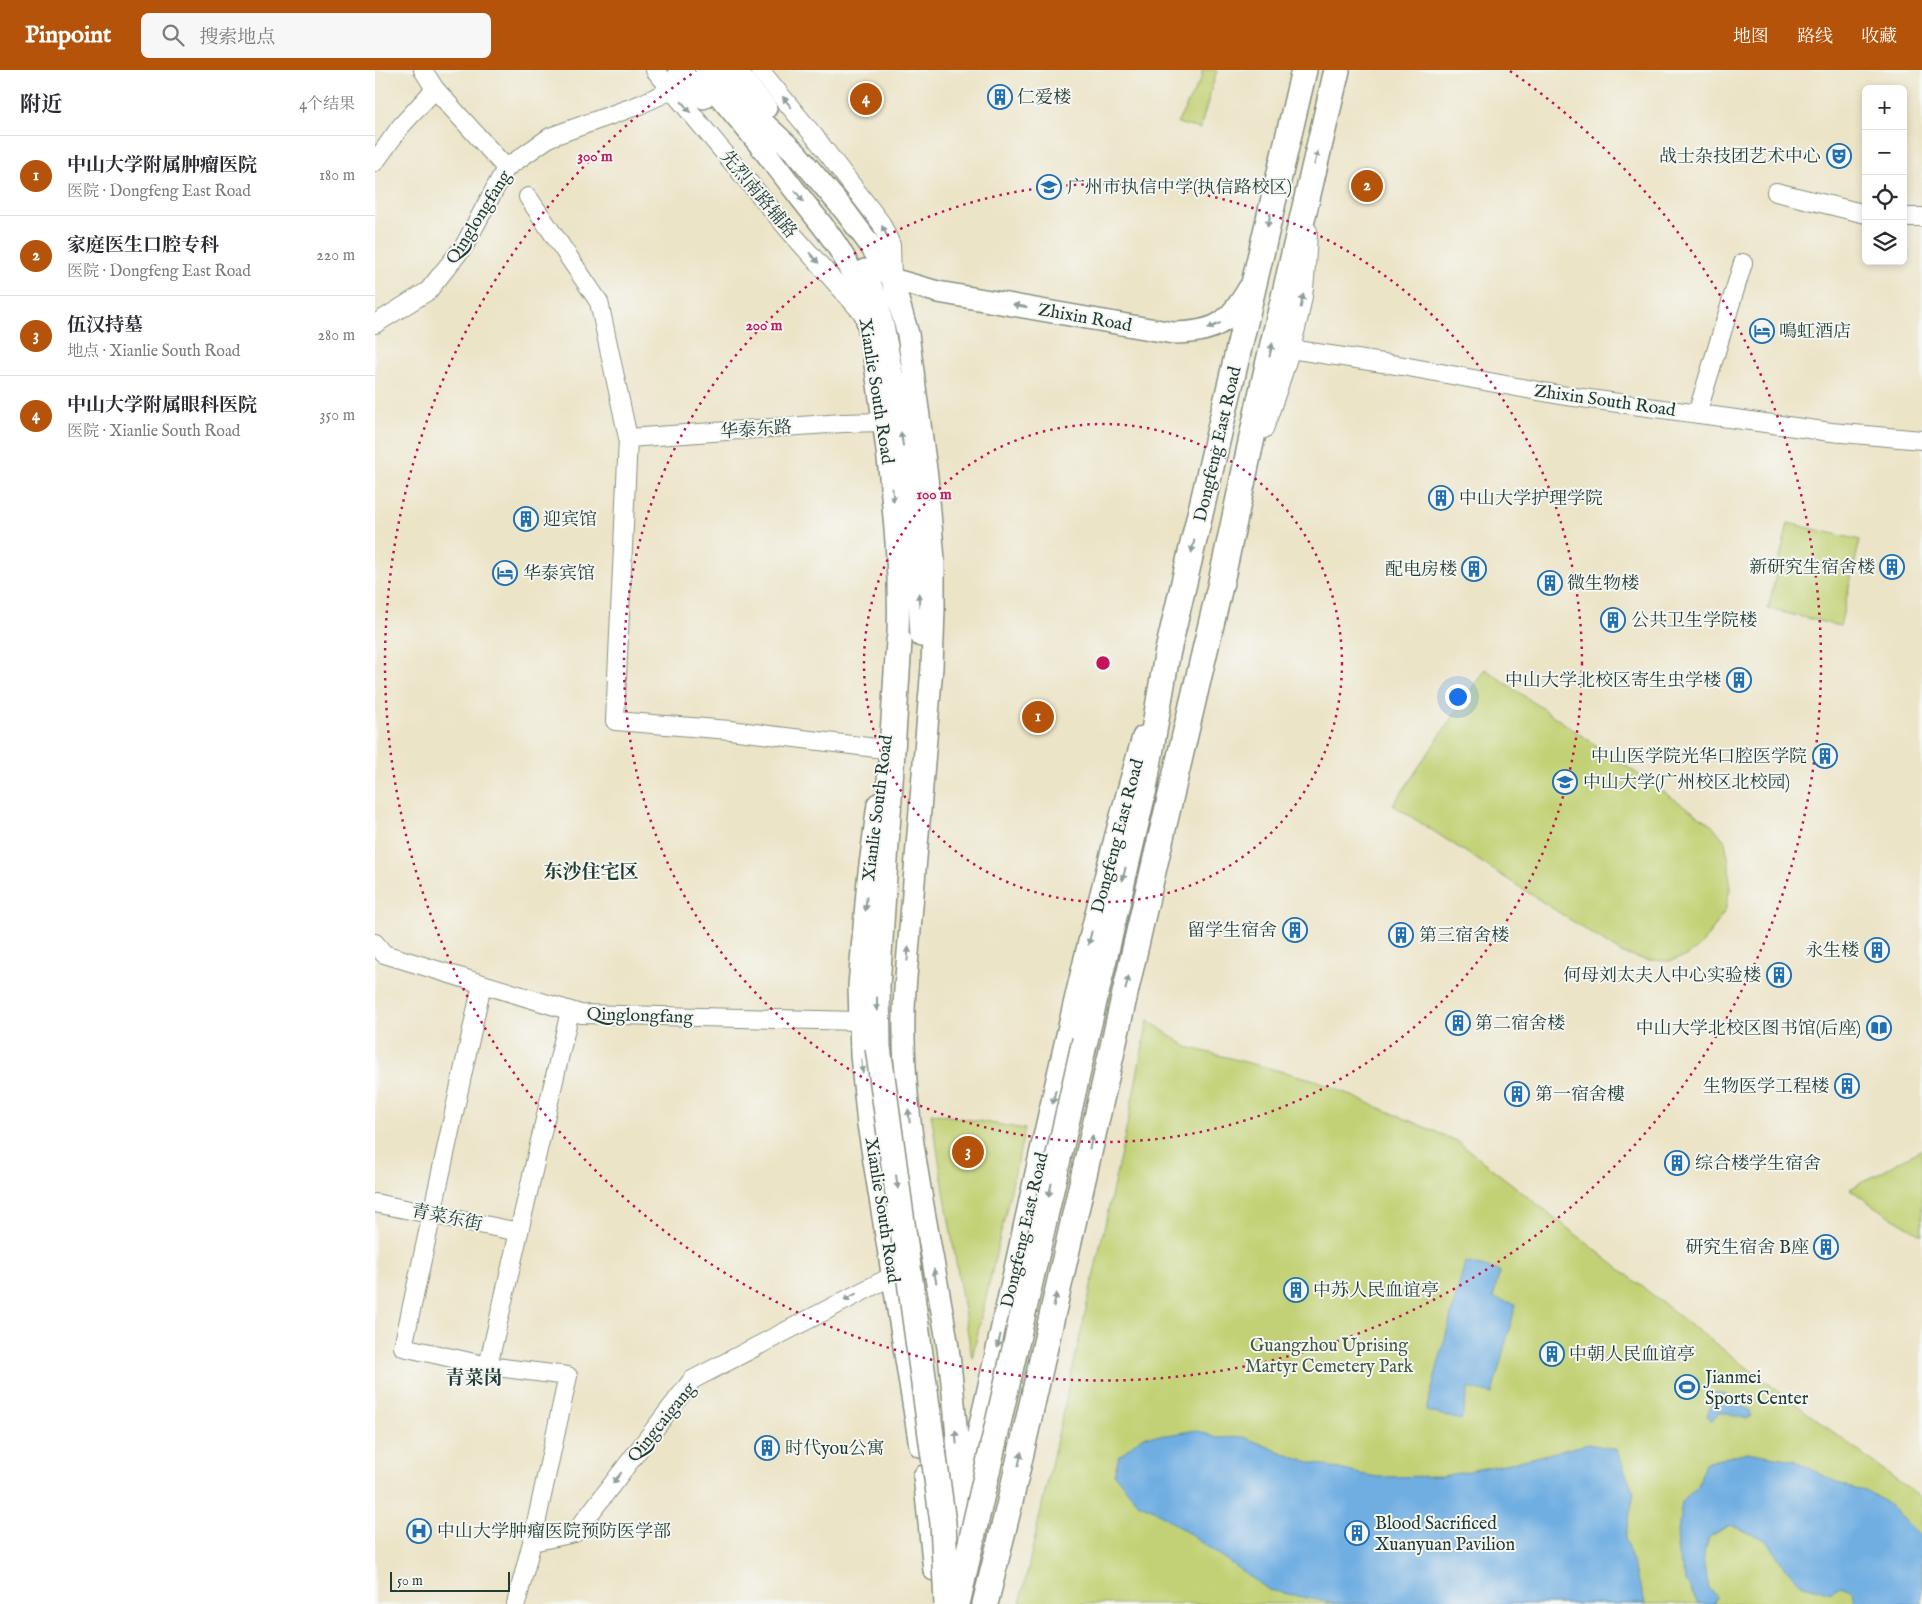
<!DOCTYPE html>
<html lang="zh">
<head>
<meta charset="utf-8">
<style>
  :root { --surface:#fff; --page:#f7f7f7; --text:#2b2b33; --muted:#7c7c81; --line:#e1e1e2; --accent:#b45309 }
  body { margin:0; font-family:"IM FELL English","Noto Serif SC",serif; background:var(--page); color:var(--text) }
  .controls { position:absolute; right:15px; top:15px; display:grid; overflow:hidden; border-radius:8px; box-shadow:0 2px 8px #0003 }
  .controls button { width:45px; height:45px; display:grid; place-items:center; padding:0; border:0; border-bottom:1px solid var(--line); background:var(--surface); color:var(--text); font:25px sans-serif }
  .scale { position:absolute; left:15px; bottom:12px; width:120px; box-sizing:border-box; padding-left:5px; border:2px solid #1f3d34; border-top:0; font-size:14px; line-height:18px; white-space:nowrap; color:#1f3d34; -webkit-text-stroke:4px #f6f6f2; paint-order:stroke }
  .you { position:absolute; left:1082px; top:626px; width:18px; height:18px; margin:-12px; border:4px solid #fff; border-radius:50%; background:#1a73e8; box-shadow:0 0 0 8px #1a73e833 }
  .badge { display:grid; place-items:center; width:32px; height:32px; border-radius:50%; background:var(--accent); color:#fff; font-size:16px; font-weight:700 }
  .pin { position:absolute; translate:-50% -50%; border:2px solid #fff; box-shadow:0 1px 5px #0006 }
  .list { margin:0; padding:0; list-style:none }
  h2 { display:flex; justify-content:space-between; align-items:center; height:65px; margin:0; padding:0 20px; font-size:21px }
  h2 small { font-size:16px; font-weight:400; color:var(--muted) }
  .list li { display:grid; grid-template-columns:32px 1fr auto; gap:15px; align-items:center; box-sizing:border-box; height:80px; padding:0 20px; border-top:1px solid var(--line) }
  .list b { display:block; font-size:19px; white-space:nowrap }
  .list p { margin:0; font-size:16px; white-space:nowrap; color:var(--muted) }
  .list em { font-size:16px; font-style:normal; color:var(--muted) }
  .icon { flex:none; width:28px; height:28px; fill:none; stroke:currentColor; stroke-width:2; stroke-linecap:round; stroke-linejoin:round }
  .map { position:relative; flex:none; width:1547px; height:1534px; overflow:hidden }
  header { display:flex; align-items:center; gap:30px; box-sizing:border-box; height:70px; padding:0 25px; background:var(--accent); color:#fff }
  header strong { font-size:24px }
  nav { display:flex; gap:28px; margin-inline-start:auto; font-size:18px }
  .search { width:350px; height:45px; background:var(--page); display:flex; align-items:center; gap:12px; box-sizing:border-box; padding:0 18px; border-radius:8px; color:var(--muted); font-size:19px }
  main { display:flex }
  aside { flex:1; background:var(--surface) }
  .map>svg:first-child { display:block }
  .green { fill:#c2d174; stroke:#708754 }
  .water { fill:#6faee2; stroke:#47768b }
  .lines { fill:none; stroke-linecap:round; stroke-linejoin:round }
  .minor-casing { stroke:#86907e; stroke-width:20 }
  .major-casing { stroke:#86907e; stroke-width:24 }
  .highway-casing { stroke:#86907e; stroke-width:28 }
  .minor { stroke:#fff; stroke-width:18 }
  .major { stroke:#fff; stroke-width:21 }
  .highway { stroke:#fff; stroke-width:25 }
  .highway-bridge-casing { stroke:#86907e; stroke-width:28; stroke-linecap:butt }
  .highway-bridge { stroke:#fff; stroke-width:25 }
  .oneway { fill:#8f9e9a }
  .ring { fill:none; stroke:#c2185b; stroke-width:2.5; stroke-dasharray:2.5 5 }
  .labels { text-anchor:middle; stroke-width:4; stroke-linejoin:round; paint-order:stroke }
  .poi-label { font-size:18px; fill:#1f3d34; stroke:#f6f6f2; text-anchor:start }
  .street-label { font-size:18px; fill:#1f3d34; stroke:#f6f6f2 }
  .park-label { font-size:18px; fill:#405b41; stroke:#f6f6f2 }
  .neighbourhood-label { font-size:19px; font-weight:bold; fill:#1f3d34; stroke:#f6f6f2 }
  .centre { fill:#c2185b; stroke:#f6f6f2; stroke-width:2.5 }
  .ring-label { font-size:15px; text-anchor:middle; font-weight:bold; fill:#c2185b; stroke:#f6f6f2; stroke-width:4; stroke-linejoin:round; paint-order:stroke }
</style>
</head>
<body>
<header>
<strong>Pinpoint</strong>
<div class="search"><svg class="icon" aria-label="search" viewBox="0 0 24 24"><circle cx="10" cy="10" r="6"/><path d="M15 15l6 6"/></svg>搜索地点</div>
<nav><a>地图</a><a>路线</a><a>收藏</a></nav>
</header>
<main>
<aside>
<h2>附近<small>4个结果</small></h2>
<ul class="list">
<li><span class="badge">1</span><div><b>中山大学附属肿瘤医院</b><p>医院 · Dongfeng East Road</p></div><em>180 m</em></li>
<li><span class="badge">2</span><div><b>家庭医生口腔专科</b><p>医院 · Dongfeng East Road</p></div><em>220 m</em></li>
<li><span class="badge">3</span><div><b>伍汉持墓</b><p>地点 · Xianlie South Road</p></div><em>280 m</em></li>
<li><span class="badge">4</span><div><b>中山大学附属眼科医院</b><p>医院 · Xianlie South Road</p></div><em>350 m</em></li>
</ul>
</aside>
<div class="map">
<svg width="1547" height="1534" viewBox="0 0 1547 1534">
  <rect width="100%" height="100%" fill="#f6f6f2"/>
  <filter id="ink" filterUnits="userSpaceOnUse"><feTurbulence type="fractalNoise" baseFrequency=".02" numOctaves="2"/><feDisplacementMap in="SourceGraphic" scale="10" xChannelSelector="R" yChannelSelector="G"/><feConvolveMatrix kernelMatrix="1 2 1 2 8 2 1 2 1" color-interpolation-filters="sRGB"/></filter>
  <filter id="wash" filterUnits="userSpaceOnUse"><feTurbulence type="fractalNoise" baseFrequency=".0096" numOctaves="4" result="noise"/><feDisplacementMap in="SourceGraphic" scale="20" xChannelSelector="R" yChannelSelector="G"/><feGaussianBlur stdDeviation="1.12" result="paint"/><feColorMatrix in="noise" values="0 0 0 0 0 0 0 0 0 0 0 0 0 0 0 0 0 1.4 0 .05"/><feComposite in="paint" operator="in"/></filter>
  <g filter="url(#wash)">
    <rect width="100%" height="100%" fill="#ece4c7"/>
    <path class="green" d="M827 0H842L825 59 802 53 827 7Z
      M1413 453 1485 470 1465 556 1393 539Z
      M1110 599 1337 755 1350 771 1354 793 1355 819 1350 840 1339 858 1325 876 1312 886 1295 891 1272 890 1248 884 1018 735Z
      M773 950 812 977 940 1010 1082 1071 1321 1259 1547 1429V1534H645L753 1051Z
      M556 1043 650 1059 597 1288Z
      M1547 1079V1165L1500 1137 1475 1119Z"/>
    <path class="water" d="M1090 1192 1125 1201 1118 1228 1141 1234 1117 1324 1094 1318 1086 1350 1051 1341Z
      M1340 1323 1349 1324 1375 1341 1376 1346 1372 1349 1352 1343H1344L1337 1351 1332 1346Z
      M821 1360 842 1368 869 1367 923 1389 985 1404 1003 1407 1068 1406 1140 1392 1213 1374 1241 1379 1259 1423 1250 1469 1271 1534H961L894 1520 781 1441 763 1433 739 1404 744 1386 768 1366 792 1365Z
      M1372 1382 1419 1390 1471 1417 1495 1422 1514 1435 1547 1467V1534H1480L1478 1521 1466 1516 1456 1523 1426 1514 1409 1497 1393 1471 1355 1455 1334 1467 1328 1491 1334 1518 1341 1526 1339 1534H1323L1311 1511 1301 1478 1307 1431 1323 1416 1330 1393Z"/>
  </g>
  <g filter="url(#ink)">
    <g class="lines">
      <defs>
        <path id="minor" d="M48 0 60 19 131 98
          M280 0 413 159 491 247
          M385 0 440 67 506 153 516 175 517 209
          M0 92 26 56 60 19
          M1401 122 1491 144
          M153 127 224 232 253 368 240 651 355 660 509 679
          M1528 147H1547
          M0 254 53 221 89 176 131 98 175 67 264 35 297 20
          M915 279 1028 296 1185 325 1456 362 1547 370
          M1322 344 1368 193
          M889 359C904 316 920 272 928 226 931 205 932 183 933 161
          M253 368 468 353 508 352
          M0 873 9 884 206 944 484 951
          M107 914 28 1277 113 1296 193 1306 157 1472 141 1534
          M0 1133 144 1162
          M113 1296 195 941
          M157 1472 200 1463 317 1310 519 1205"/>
        <path id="major" d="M304 0 328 28
          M322 0C358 41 392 83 425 127 441 148 461 170 473 195 496 242 500 298 508 349 515 402 521 455 523 508 523 534 525 561 521 587
          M339 0 380 45 422 84 470 141 493 172 517 209 533 264 552 407 559 490V539L557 597 530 919C522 1040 555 1159 573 1278 582 1345 585 1414 590 1481
          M360 0 391 38
          M490 200 501 228 509 260 523 338 541 472 546 566
          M517 209 563 222 798 263C841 262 853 254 874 218
          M503 734 493 810 484 916 486 985 493 1054 545 1376
          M549 1406 559 1500
          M591 1415C650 1166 697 913 768 667"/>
        <path id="highway" d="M710 970 769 719 792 585 929 0
          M503 977 502 916 524 571
          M610 1534 634 1436 768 844 846 512 887 321 962 0"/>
      </defs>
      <use href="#minor" class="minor-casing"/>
      <use href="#major" class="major-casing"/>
      <use href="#highway" class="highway-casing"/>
      <use href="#minor" class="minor"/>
      <use href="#major" class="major"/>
      <use href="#highway" class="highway"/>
      <defs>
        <path id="highway-bridge" d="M503 977 568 1453 572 1534
          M582 1534 710 970"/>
      </defs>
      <use href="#highway-bridge" class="highway-bridge-casing"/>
      <use href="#highway-bridge" class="highway-bridge"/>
    </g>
    <defs><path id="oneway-solid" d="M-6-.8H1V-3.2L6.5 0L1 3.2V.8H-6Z" transform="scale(1.25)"/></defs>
    <g class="oneway">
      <use href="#oneway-solid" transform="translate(412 32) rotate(-129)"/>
      <use href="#oneway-solid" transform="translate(311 37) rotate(50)"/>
      <use href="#oneway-solid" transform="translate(941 88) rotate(-77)"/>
      <use href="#oneway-solid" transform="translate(424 126) rotate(53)"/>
      <use href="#oneway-solid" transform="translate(894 150) rotate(103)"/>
      <use href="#oneway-solid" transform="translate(510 162) rotate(-117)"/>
      <use href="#oneway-solid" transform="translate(439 188) rotate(48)"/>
      <use href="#oneway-solid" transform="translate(927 231) rotate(-79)"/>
      <use href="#oneway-solid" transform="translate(645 236) rotate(-170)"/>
      <use href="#oneway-solid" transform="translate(839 256) rotate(155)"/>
      <use href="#oneway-solid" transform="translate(896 280) rotate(-77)"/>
      <use href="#oneway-solid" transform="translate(527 369) rotate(-98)"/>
      <use href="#oneway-solid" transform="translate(518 425) rotate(84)"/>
      <use href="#oneway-solid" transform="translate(818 476) rotate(103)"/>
      <use href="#oneway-solid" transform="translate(544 530) rotate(-93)"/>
      <use href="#oneway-solid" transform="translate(749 804) rotate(103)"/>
      <use href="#oneway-solid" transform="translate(491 834) rotate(95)"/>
      <use href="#oneway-solid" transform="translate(715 868) rotate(104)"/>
      <use href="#oneway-solid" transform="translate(533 884) rotate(-85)"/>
      <use href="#oneway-solid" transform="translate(752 913) rotate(-77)"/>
      <use href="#oneway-solid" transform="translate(502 934) rotate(91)"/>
      <use href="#oneway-solid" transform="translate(487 996) rotate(84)"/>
      <use href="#oneway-solid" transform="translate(679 1027) rotate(103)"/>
      <use href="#oneway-solid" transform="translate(534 1046) rotate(-96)"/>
      <use href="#oneway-solid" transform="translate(716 1072) rotate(-77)"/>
      <use href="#oneway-solid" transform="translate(522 1112) rotate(82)"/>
      <use href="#oneway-solid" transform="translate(675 1120) rotate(103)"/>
      <use href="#oneway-solid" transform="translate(560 1206) rotate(-100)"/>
      <use href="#oneway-solid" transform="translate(475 1227) rotate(152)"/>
      <use href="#oneway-solid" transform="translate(680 1230) rotate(-77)"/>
      <use href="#oneway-solid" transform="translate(624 1271) rotate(103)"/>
      <use href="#oneway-solid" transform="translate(581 1367) rotate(-95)"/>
      <use href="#oneway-solid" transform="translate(645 1389) rotate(-77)"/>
      <use href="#oneway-solid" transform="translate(242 1408) rotate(128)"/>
    </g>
  </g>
  <g class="ring">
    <circle cx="728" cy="593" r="239"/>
    <circle cx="728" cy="593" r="479"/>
    <path d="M1135 1A718 718 0 1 1 321 1"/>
  </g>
  <defs>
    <symbol id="building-ring" viewBox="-11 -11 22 22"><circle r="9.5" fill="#f6f6f2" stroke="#1f6fb2" stroke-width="1.5"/><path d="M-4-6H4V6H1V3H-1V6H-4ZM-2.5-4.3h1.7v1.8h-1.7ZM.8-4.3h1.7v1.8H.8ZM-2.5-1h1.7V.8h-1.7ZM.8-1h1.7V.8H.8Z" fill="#1f6fb2"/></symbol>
    <symbol id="theatre-ring" viewBox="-11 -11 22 22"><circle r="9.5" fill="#f6f6f2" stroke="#1f6fb2" stroke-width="1.5"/><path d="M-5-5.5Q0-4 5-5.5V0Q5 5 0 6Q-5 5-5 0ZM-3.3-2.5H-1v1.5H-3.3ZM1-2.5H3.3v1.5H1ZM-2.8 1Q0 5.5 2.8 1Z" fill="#1f6fb2"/></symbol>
    <symbol id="school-ring" viewBox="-11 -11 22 22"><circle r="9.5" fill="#f6f6f2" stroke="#1f6fb2" stroke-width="1.5"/><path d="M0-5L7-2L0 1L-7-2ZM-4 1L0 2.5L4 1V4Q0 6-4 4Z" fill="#1f6fb2"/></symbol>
    <symbol id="hotel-ring" viewBox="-11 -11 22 22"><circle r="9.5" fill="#f6f6f2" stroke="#1f6fb2" stroke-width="1.5"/><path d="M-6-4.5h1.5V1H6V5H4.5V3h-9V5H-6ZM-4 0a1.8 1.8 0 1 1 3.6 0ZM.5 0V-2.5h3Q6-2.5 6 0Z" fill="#1f6fb2"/></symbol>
    <symbol id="university-ring" viewBox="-11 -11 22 22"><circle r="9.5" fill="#f6f6f2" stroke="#1f6fb2" stroke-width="1.5"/><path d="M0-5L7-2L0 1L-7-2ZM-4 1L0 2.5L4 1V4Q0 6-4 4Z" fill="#1f6fb2"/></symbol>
    <symbol id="library-ring" viewBox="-11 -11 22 22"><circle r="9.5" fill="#f6f6f2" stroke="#1f6fb2" stroke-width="1.5"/><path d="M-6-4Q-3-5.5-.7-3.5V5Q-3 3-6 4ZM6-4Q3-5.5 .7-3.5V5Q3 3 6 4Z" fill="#1f6fb2"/></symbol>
    <symbol id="stadium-ring" viewBox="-11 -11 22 22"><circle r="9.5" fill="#f6f6f2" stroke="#1f6fb2" stroke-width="1.5"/><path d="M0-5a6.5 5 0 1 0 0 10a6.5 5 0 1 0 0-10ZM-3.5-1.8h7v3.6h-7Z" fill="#1f6fb2"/></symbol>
    <symbol id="hospital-ring" viewBox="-11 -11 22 22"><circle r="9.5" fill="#f6f6f2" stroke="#1f6fb2" stroke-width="1.5"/><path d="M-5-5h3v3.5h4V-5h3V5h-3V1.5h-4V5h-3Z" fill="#1f6fb2"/></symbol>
  </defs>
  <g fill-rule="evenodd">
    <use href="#building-ring" x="611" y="13" width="28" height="28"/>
    <use href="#theatre-ring" x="1450" y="72" width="28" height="28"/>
    <use href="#school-ring" x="660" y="103" width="28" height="28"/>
    <use href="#hotel-ring" x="1373" y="247" width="28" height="28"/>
    <use href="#building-ring" x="1052" y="414" width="28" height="28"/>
    <use href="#building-ring" x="137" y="435" width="28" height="28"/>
    <use href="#building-ring" x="1503" y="483" width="28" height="28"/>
    <use href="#building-ring" x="1085" y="485" width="28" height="28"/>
    <use href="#hotel-ring" x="116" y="489" width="28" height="28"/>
    <use href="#building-ring" x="1161" y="499" width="28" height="28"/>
    <use href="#building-ring" x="1224" y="536" width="28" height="28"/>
    <use href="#building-ring" x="1350" y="596" width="28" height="28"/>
    <use href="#building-ring" x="1436" y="672" width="28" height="28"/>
    <use href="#university-ring" x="1176" y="698" width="28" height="28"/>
    <use href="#building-ring" x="906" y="846" width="28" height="28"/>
    <use href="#building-ring" x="1012" y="851" width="28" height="28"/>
    <use href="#building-ring" x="1488" y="866" width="28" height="28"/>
    <use href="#building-ring" x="1390" y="891" width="28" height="28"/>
    <use href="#building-ring" x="1069" y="939" width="28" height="28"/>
    <use href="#library-ring" x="1490" y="944" width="28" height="28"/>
    <use href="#building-ring" x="1458" y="1002" width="28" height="28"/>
    <use href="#building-ring" x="1128" y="1010" width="28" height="28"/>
    <use href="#building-ring" x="1288" y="1079" width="28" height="28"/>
    <use href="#building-ring" x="1437" y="1163" width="28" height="28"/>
    <use href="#building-ring" x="907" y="1206" width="28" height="28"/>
    <use href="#building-ring" x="1163" y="1270" width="28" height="28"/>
    <use href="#stadium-ring" x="1298" y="1303" width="28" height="28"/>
    <use href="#building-ring" x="378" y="1364" width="28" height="28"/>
    <use href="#hospital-ring" x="30" y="1447" width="28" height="28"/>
    <use href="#building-ring" x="968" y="1449" width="28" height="28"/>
  </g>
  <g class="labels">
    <g class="poi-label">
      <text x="642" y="33">仁爱楼</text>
      <text x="1446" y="92" text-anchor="end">战士杂技团艺术中心</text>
      <text x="692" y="123">广州市执信中学(执信路校区)</text>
      <text x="1404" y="267">鳴虹酒店</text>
      <text x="1084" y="434">中山大学护理学院</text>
      <text x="168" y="455">迎宾馆</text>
      <text x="1500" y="503" text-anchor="end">新研究生宿舍楼</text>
      <text x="1082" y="505" text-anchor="end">配电房楼</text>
      <text x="148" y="509">华泰宾馆</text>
      <text x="1192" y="519">微生物楼</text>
      <text x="1256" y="556">公共卫生学院楼</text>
      <text x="1346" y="616" text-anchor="end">中山大学北校区寄生虫学楼</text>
      <text x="1432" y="692" text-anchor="end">中山医学院光华口腔医学院</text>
      <text x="1208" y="718">中山大学(广州校区北校园)</text>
      <text x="902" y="866" text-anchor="end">留学生宿舍</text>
      <text x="1044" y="871">第三宿舍楼</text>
      <text x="1484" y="886" text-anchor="end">永生楼</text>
      <text x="1386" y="911" text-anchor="end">何母刘太夫人中心实验楼</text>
      <text x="1100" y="959">第二宿舍楼</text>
      <text x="1486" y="964" text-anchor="end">中山大学北校区图书馆(后座)</text>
      <text x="1454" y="1022" text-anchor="end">生物医学工程楼</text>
      <text x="1160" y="1030">第一宿舍樓</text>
      <text x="1320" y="1099">综合楼学生宿舍</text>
      <text x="1434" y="1183" text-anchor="end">研究生宿舍 B座</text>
      <text x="938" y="1226">中苏人民血谊亭</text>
      <text x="1194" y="1290">中朝人民血谊亭</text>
      <text x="1330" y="1313">Jianmei<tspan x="1330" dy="21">Sports Center</tspan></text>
      <text x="410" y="1384">时代you公寓</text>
      <text x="1000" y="1459">Blood Sacrificed<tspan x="1000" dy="21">Xuanyuan Pavilion</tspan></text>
      <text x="62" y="1467">中山大学肿瘤医院预防医学部</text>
    </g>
    <g class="street-label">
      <text transform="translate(384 124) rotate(50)" y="6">先烈南路辅路</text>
      <text transform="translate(103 147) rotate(-58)" y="6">Qinglongfang</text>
      <text transform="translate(710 247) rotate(10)" y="6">Zhixin Road</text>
      <text transform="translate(502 321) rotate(81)" y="6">Xianlie South Road</text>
      <text transform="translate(1230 330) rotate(8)" y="6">Zhixin South Road</text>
      <text transform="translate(381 359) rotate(-4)" y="6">华泰东路</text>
      <text transform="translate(842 374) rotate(-77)" y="6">Dongfeng East Road</text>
      <text transform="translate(502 738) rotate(-83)" y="6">Xianlie South Road</text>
      <text transform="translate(742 766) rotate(-75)" y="6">Dongfeng East Road</text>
      <text transform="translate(265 945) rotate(2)" y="6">Qinglongfang</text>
      <text transform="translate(508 1140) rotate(81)" y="6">Xianlie South Road</text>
      <text transform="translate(72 1147) rotate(12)" y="6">青菜东街</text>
      <text transform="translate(649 1160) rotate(-77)" y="6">Dongfeng East Road</text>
      <text transform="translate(286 1352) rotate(-51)" y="6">Qingcaigang</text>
    </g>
    <g class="park-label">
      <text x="954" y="1281">Guangzhou Uprising<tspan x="954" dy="21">Martyr Cemetery Park</tspan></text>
    </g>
    <g class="neighbourhood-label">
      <text x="216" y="808">东沙住宅区</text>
      <text x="99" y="1314">青菜岗</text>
    </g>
  </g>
  <circle cx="728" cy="593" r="8" class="centre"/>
  <g class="ring-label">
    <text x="220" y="91">300 m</text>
    <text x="389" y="260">200 m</text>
    <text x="559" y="429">100 m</text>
  </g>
</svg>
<div class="controls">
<button>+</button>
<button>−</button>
<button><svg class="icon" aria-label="locate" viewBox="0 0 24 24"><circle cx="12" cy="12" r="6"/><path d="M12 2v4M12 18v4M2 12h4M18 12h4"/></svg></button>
<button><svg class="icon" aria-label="layers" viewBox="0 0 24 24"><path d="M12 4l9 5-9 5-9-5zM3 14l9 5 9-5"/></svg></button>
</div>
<div class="scale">50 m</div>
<div class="you"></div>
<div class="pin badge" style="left:663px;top:647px">1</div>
<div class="pin badge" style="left:992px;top:116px">2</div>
<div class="pin badge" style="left:593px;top:1082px">3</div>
<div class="pin badge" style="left:491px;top:29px">4</div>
</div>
</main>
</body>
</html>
